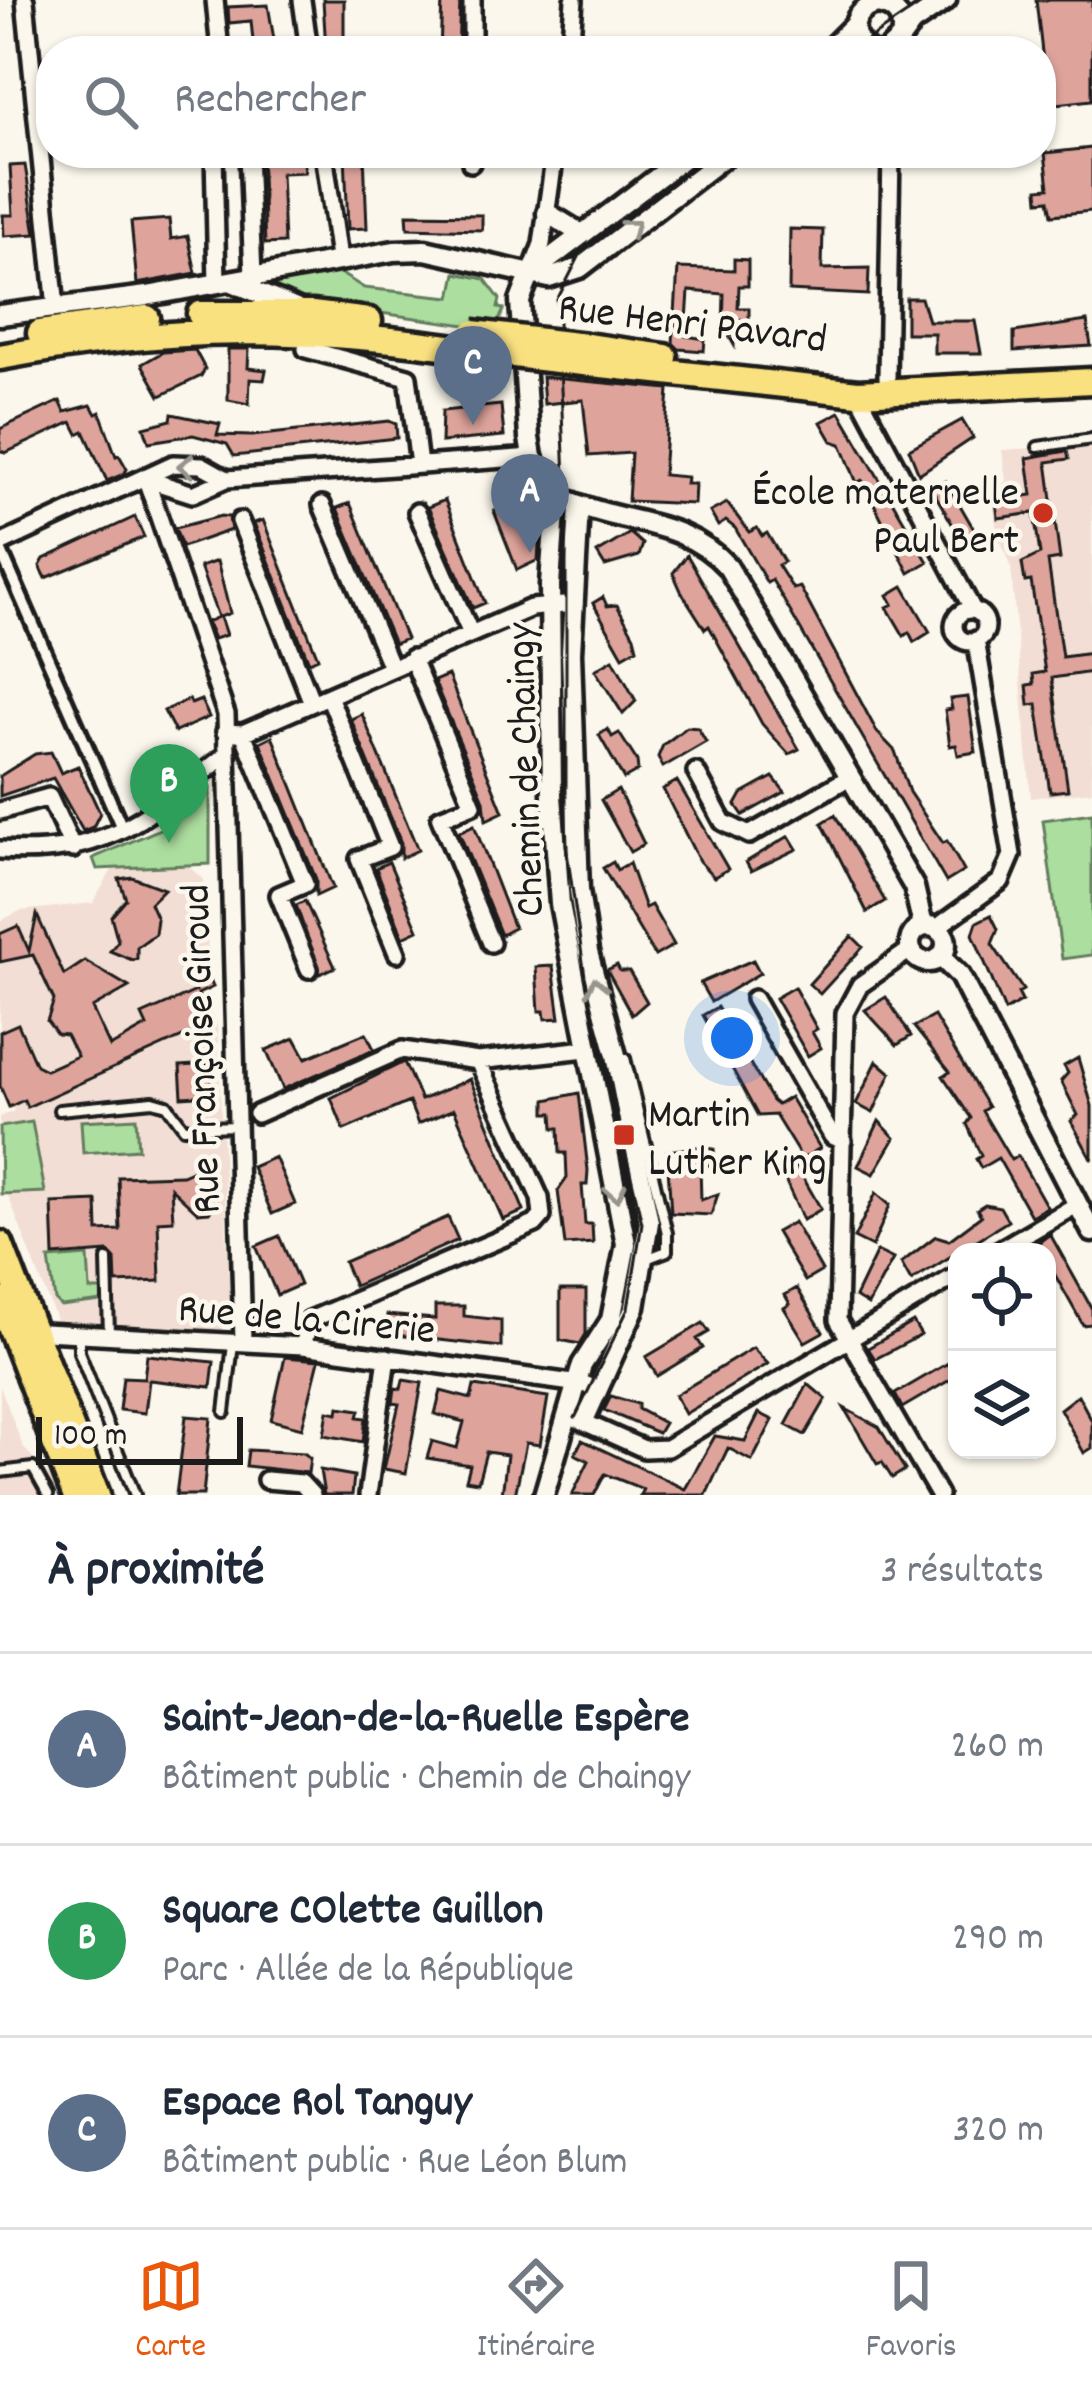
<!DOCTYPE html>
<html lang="fr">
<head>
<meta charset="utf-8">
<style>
  :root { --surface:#fff; --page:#f2f2f3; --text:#1f2937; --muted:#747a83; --line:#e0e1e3; --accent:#ea580c }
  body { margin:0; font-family:Dekko,sans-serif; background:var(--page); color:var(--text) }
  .controls { position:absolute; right:36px; bottom:36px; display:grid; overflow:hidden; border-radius:24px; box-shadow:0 3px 9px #0004 }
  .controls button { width:108px; height:108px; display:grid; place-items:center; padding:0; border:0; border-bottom:3px solid var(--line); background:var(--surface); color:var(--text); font:60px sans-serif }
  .scale { position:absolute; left:36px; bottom:30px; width:207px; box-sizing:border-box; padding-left:12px; border:6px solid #1c1c1c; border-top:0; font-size:33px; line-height:42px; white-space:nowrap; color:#1c1c1c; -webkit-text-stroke:9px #fbf7ec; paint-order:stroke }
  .you { position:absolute; left:732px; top:1038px; width:42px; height:42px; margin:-30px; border:9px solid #fff; border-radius:50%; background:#1a73e8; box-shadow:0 0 0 18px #1a73e833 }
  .badge { display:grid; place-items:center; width:78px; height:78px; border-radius:50%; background:var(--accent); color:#fff; font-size:39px; font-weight:700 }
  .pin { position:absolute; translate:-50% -99px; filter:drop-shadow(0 3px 6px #0008) }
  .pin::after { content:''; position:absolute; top:63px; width:42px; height:36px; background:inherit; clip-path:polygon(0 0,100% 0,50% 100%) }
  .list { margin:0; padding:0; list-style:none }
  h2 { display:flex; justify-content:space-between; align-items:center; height:156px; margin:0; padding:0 48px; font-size:51px }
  h2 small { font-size:39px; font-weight:400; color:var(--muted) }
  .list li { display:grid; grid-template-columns:78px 1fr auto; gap:36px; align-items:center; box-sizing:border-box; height:192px; padding:0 48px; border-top:3px solid var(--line) }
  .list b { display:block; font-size:45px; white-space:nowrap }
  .list p { margin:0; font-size:39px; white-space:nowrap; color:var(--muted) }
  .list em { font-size:39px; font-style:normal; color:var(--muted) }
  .icon { flex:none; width:66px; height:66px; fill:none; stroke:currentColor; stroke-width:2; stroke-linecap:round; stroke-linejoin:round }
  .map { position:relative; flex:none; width:1092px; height:1495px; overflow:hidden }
  .search { position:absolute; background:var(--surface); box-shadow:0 3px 9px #0004; left:36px; right:36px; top:36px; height:132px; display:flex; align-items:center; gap:30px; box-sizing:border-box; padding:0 42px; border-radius:48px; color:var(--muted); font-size:45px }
  .sheet { height:732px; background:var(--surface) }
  nav { display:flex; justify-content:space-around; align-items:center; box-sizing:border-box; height:168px; border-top:3px solid var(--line); background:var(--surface); font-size:33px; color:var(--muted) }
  nav a { display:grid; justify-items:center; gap:6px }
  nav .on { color:var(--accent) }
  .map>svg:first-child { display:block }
  .built { fill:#f2ded4 }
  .green { fill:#acde9f; stroke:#647d5e; stroke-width:3 }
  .building { fill:#dea49c; stroke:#1c1c1c; stroke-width:3 }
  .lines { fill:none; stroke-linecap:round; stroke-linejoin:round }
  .service-casing { stroke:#1c1c1c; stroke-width:16 }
  .pedestrian-casing { stroke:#1c1c1c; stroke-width:20 }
  .minor-casing { stroke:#1c1c1c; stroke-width:24 }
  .tertiary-casing { stroke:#1c1c1c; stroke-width:27 }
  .primary-casing { stroke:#1c1c1c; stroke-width:33 }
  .service { stroke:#fbf7ec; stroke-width:8 }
  .pedestrian { stroke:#fbf7ec; stroke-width:10 }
  .minor { stroke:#fbf7ec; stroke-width:15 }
  .tertiary { stroke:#fbf7ec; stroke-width:18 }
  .primary { stroke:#fae180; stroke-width:24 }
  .tram { stroke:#1c1c1c; stroke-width:3 }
  .primary-bridge-casing { stroke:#1c1c1c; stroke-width:33; stroke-linecap:butt }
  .primary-bridge { stroke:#fae180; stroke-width:24 }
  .oneway { stroke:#97948e }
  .poi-dot { fill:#c8321e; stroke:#fbf7ec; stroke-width:4.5 }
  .labels { text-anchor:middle; stroke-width:9; stroke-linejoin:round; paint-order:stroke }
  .street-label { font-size:42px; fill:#1c1c1c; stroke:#fbf7ec }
  .poi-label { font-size:42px; fill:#1c1c1c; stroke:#fbf7ec; text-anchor:end }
</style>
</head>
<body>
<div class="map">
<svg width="1092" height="1495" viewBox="0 0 1092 1495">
  <rect width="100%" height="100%" fill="#fbf7ec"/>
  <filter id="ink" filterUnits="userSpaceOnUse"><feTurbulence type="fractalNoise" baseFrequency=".00833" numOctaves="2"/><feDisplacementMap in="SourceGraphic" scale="24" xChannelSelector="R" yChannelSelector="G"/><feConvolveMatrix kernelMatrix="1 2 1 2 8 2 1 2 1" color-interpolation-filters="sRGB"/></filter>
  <g filter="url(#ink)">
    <path class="built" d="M1092 444V791L1031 798 1011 568 997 533 992 492 1006 481 1002 450Z
      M187 865 203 879 208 948 181 959 217 1025 231 1322 221 1330 57 1322 0 1175V1117L14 1111 0 1089V921L20 911 93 903 113 868Z
      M0 1386 23 1447 51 1478 58 1495H0Z"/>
    <path class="green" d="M330 267 364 288 451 297 456 273 485 279 500 299 498 308 504 309 499 321 473 326 309 303 269 287V281L328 274Z
      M210 789V864L97 869 93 858 165 827Z
      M1092 813V955L1062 959 1043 820Z
      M136 1118 138 1149 83 1153 81 1121Z
      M32 1122 45 1192 1 1194 0 1127Z
      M88 1256 90 1290H102V1301L61 1306 55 1300 49 1259Z"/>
    <path class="building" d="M323 0H344V51L326 50Z
      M442 0H460L458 51H440Z
      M1036 0H1092V100L1048 105Z
      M268 5 276 51H254L251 21 229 23 228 7Z
      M1092 148V211L1052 215 1049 200 1039 201 1038 189 1049 188 1045 153Z
      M261 153H303L305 172 281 173 284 243 265 244Z
      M345 153H364L367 228 348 229Z
      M25 165 36 234 4 236 3 215H13L10 166Z
      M407 214 482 215V230L408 228Z
      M169 219 171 239 188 236 196 273 137 284 131 222Z
      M790 229 823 230 822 269 869 268 868 295 789 291Z
      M734 259 748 260V286H739L738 308H749V320L734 319V345L723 326 724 294 689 291 686 336 705 339 704 351 679 349 673 343 678 268 734 270Z
      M906 298H921L928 321H975L981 353H934V333H906Z
      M1087 321 1091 346 1014 351V332Z
      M228 349H249L248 368 266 370 264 380 250 379 249 404 228 400Z
      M195 350 205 369 201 376 160 396 142 364 163 352Z
      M542 377 669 389 663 475 687 477 686 484H695L694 504 628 501 631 453 589 456 583 400 544 404Z
      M60 401 65 412 91 405 96 414 100 412 116 456 119 455 127 469 124 474 107 481 84 431 78 434 72 422 5 453 0 450V429Z
      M501 405 504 436 441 442 442 411Z
      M840 412 928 562 909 573 862 480 857 483 841 444 832 441 821 422Z
      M172 414 220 424 217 435 252 436 389 421 396 424 397 438 234 456 227 444 193 435 149 442 144 427 171 420Z
      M962 420 973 438 919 474 909 449Z
      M1067 451 1069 459 1047 462 1060 559 1048 561 1062 657 1092 653V672L1052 678 1068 790 1050 792 1037 704 1029 705 1027 685 1034 684 1033 674 1045 672 1031 581 1025 582 1022 563 1040 554 1034 513 998 518 996 500 1032 495 1027 458Z
      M946 481 979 538 965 546 932 489Z
      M538 492 541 514 528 520 539 546 538 560 517 570 494 511Z
      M445 500 485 603 473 608 428 507Z
      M350 503 406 639 394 644 337 508Z
      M727 503 749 532 757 528 762 536 767 533 784 562 778 565 793 589 800 587 877 732 895 751 909 792 943 843 947 841 964 871 946 882 772 580 767 583 735 528 726 521 718 526 710 512Z
      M221 516 229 517 231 530 182 547 175 528Z
      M135 517 144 537 46 578 40 566 44 559Z
      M263 520 318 658 309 662 254 523Z
      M630 533 643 544 639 556 605 566 597 553Z
      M687 555 799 749 789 754 762 724 709 626 705 629 682 593 673 573Z
      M217 561 230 613 220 617 226 635 214 639 207 622 218 617 200 567Z
      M903 586 930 632 914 642 909 632 904 636 887 607 893 604 888 595Z
      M603 597 607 606 617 605 634 636 637 648 623 656 593 603Z
      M613 659 636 701 623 714 595 670Z
      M448 675 503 812 486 820 484 800 434 681Z
      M968 697 976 752 958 755 956 745 950 746 945 710 952 709 950 699Z
      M189 699 191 704 201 700 209 717 175 732 164 711Z
      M362 714 418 850 401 858V843L351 719Z
      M687 727 698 728 706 742 663 767 658 757 663 745Z
      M608 729 612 737 619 733 637 761 638 771 624 779 599 735Z
      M272 736 333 888 316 896V879L260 742Z
      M51 752 61 773 78 766 100 813 93 827 83 831 53 778 0 796V776L35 754Z
      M773 777 785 792 743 815 736 805 742 794Z
      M677 781 728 869 714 877 699 861 663 789Z
      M618 790 644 844 630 852 601 800Z
      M835 815 885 901 867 912 822 823Z
      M474 825 514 928 501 935 459 832Z
      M789 836 797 849 751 871 746 862Z
      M389 862 418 930 403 937 376 868Z
      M613 862 617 870 629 863 645 908 651 905 674 945 655 956 603 868Z
      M132 877 164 889 150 903 157 919 155 934 137 947V959L132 960 110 951 118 941 111 916 126 899 119 879Z
      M305 901 335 967 320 974 296 905Z
      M37 915 64 975 85 961 129 987 92 1008 110 1047 147 1026 142 1015 196 991 184 962 199 956 213 987 198 994 211 1024 27 1107 24 1100 9 1107 0 1086V1032L18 1024 36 1065 46 1070 77 1056 66 1035 57 1034 47 1021 54 1000 33 955 0 962V934L18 926 29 951Z
      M991 915 998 929 992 944 1023 990 1018 993 1022 1001 1005 1011 973 934 977 922Z
      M852 936 863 947 820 994 809 984Z
      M753 960 760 973 711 1002 700 983Z
      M617 965 620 971H629L647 1002 632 1015 607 970Z
      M553 966 560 1018 545 1019 544 1011H539L536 967Z
      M794 987 817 1029 812 1032 821 1048 808 1056 775 998Z
      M886 997 911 1036 897 1045 865 1010Z
      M717 1007 772 1101 777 1105 790 1097 820 1148 802 1159 775 1115 758 1116 703 1015Z
      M934 1016 988 1107 982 1111 1011 1160 1018 1156 1047 1207 1031 1216 998 1158 981 1168 976 1159 981 1156 967 1124 971 1118 943 1076 950 1072 914 1027Z
      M366 1033 374 1049 283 1089 266 1050 295 1038 306 1058Z
      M1078 1058 1092 1106V1160L1071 1121 1078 1115 1061 1081 1068 1073 1064 1066Z
      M877 1061 891 1073 873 1113 856 1104Z
      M404 1062 421 1100 470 1079 524 1211 503 1220 454 1109 418 1124 409 1102 344 1130 331 1098Z
      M211 1064 213 1095 182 1097 180 1066Z
      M579 1093 588 1170 587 1185H582L585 1224H592L593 1243 565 1245 558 1191 567 1178 566 1153H560L559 1128H554L553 1113H546V1100Z
      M879 1121 895 1138 874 1174 858 1166Z
      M697 1147 714 1149 715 1165 700 1166 701 1200 718 1194 711 1215 671 1213 667 1151Z
      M275 1157 295 1204 272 1214 252 1167Z
      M796 1165 821 1209 803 1220 782 1173Z
      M198 1168 215 1189 216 1204 209 1212 198 1213 171 1188 173 1220 158 1221 160 1281 116 1283 115 1259 108 1252 54 1256 52 1203 97 1201 98 1231 120 1230 118 1177 182 1175Z
      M876 1193 890 1205 872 1247 854 1238Z
      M985 1204 1000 1207 1008 1221 911 1281 901 1263 936 1236 949 1240 981 1216 977 1209Z
      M448 1217 458 1240 354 1286 344 1262Z
      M794 1222 822 1271 805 1281 776 1232Z
      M1050 1234 1092 1309V1324L1083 1325 1051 1268 1047 1271V1252H1026Z
      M279 1236 300 1285 277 1295 256 1246Z
      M877 1251 893 1259 868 1305 855 1297Z
      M797 1288 823 1332 805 1342 784 1308 790 1304 785 1295Z
      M560 1290H586V1334L580 1344 560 1340Z
      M435 1306H464V1316L501 1320V1347L386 1334 387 1315 435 1319Z
      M913 1322 921 1335 875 1359 868 1348Z
      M703 1323 709 1332 697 1339 703 1348 657 1376 646 1357Z
      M753 1348 768 1364 685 1414 675 1395Z
      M147 1355 214 1362 211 1387 149 1380 145 1413 119 1410 123 1377 144 1378Z
      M285 1357 319 1360 302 1428 271 1420Z
      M948 1363 955 1377 902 1408 895 1394Z
      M403 1380 422 1383 406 1473 384 1469 399 1404 393 1403 395 1388 401 1389Z
      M808 1384 826 1399 805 1435 786 1425Z
      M474 1386 548 1397 540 1445 526 1443 515 1495H502L507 1455 486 1452 478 1482 466 1480 470 1465 427 1458 432 1441 457 1448 464 1422 435 1414 441 1391 471 1399Z
      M1078 1395 1092 1421V1448L1084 1453 1060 1409Z
      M611 1396 638 1404V1409L664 1423 658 1433 604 1410Z
      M339 1407 360 1410 358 1417 366 1418 363 1442 324 1435 328 1411 338 1413Z
      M844 1408 879 1427 905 1470 892 1478 882 1462 877 1464Z
      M759 1413 773 1420 752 1461 728 1448 706 1495H640L643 1489 605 1474 594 1495H572L589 1461 575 1454 582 1440 685 1489 715 1436 745 1441Z
      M186 1416 211 1418 203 1495H176Z
      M248 1450 304 1453 310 1458 308 1473 246 1466Z
      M320 1470 354 1476 352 1495H324Z"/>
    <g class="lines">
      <defs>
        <path id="service" d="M1038 447 1092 439
          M625 1058 667 1233V1251L646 1259
          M59 1110 153 1101 167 1105 184 1128 235 1126
          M107 1260 109 1335
          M79 1335V1352L135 1495
          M225 1412 233 1344
          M0 1472 33 1468 48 1495"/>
        <path id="pedestrian" d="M0 549 122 828"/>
        <path id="minor" d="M25 0 56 308
          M215 0 220 51
          M302 0 309 51
          M472 51V0
          M570 51 574 0
          M214 153 217 283
          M248 153 253 276
          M324 153 339 258
          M471 163V153
          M531 273 542 244 555 153
          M306 349 408 377 419 465
          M887 378 891 153
          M858 393 973 610
          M146 479 226 714 243 1342
          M146 479 193 494 227 479 532 457
          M322 505 391 667
          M417 512 471 634
          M240 521 312 703
          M0 544 173 464 202 465 227 479
          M954 626a16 16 0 1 1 32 0a16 16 0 1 1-32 0Z
          M412 658 473 805 440 818 491 943
          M329 696 390 847 359 859 397 953
          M225 732 243 733 531 608 575 604
          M243 733 305 884 279 895 309 969
          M696 772 723 822 749 835 850 777
          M0 811 49 797 73 849
          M0 850C105 857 146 819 224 756
          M941 931 943 923 1001 881 1012 855 976 640
          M910 950 860 985 845 1013 838 1320 939 1495
          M754 999 832 1136 843 1141
          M257 1114 402 1050 478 1061 586 1049
          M996 1252 1078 1204
          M26 1331 303 1346 587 1385
          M303 1346 310 1320 535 1224 542 1216 540 1198 478 1061
          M577 1419 644 1449 667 1448 957 1275
          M266 1480 301 1483 312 1495
          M368 1495 387 1357"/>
        <path id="tertiary" d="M901 38 912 23 946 0
          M828 51 854 25
          M869 51C847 36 851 11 877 4 896 6 905 19 901 38L887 51
          M547 213 580 233
          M230 281 296 309
          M0 315 147 296 394 251 425 250 549 278 580 268 729 153
          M572 502C628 526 683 518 728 567L914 887 923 926
          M579 506 571 653 579 890 588 952 616 1055 649 1222 635 1307 584 1420
          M910 944a18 18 0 1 1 36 0a18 18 0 1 1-36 0Z
          M941 957 960 976 1092 1232
          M544 1495 582 1365 611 1320 626 1244 560 904 552 796 550 585 556 495 532 457 529 438 520 301 531 273 690 153"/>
        <path id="primary" d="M200 314H312L369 321
          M40 333 147 318
          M586 346 665 357
          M0 357C169 325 307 325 477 351
          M583 363 858 393 1092 381
          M0 1244 97 1495
          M0 1300 75 1495"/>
      </defs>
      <use href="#service" class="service-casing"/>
      <use href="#pedestrian" class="pedestrian-casing"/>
      <use href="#minor" class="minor-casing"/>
      <use href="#tertiary" class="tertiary-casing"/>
      <use href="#primary" class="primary-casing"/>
      <use href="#service" class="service"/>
      <use href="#pedestrian" class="pedestrian"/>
      <use href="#minor" class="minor"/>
      <use href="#tertiary" class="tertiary"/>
      <use href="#primary" class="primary"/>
      <path class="tram" d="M852 51 927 0
        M575 1418 628 1309 642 1223 585 976 566 845V500L557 300 581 253 713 153"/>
      <defs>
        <path id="primary-bridge" d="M473 333 586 346
          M477 351 583 363"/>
      </defs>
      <use href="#primary-bridge" class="primary-bridge-casing"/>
      <use href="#primary-bridge" class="primary-bridge"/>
    </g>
    <defs><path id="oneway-chevron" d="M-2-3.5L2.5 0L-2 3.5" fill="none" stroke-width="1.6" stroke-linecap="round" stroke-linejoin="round" transform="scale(3)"/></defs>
    <g class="oneway">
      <use href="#oneway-chevron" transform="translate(632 227) rotate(-38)"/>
      <use href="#oneway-chevron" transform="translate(186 466) rotate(-180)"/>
      <use href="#oneway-chevron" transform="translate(596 986) rotate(-103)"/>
      <use href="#oneway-chevron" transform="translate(616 1193) rotate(78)"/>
    </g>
  </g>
  <g class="poi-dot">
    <circle cx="1043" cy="513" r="12"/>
    <rect x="612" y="1123" width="24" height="24" rx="6"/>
  </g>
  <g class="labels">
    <g class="street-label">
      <text transform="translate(693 320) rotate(7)" y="15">Rue Henri Pavard</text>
      <text transform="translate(522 770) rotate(-92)" y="15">Chemin de Chaingy</text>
      <text transform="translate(198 1049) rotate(-92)" y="15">Rue Françoise Giroud</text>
      <text transform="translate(307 1316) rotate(5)" y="15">Rue de la Cirerie</text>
    </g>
    <g class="poi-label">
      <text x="1019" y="504">École maternelle<tspan x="1019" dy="48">Paul Bert</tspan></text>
      <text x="648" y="1126" text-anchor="start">Martin<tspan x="648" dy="48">Luther King</tspan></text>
    </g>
  </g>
</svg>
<div class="controls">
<button><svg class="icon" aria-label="locate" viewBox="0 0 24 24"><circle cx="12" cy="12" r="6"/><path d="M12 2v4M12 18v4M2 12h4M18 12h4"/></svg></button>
<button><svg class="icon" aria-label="layers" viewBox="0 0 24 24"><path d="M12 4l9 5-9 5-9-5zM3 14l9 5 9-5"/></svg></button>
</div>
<div class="scale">100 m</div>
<div class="you"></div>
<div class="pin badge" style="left:530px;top:553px;background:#5c6f8a">A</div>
<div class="pin badge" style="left:169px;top:843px;background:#2e9e5b">B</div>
<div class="pin badge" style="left:473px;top:425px;background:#5c6f8a">C</div>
<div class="search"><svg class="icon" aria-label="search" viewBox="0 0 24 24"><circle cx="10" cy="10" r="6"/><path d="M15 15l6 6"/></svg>Rechercher</div>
</div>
<section class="sheet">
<h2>À proximité<small>3 résultats</small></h2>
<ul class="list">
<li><span class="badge" style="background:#5c6f8a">A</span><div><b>Saint-Jean-de-la-Ruelle Espère</b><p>Bâtiment public · Chemin de Chaingy</p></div><em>260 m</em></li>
<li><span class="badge" style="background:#2e9e5b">B</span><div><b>Square COlette Guillon</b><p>Parc · Allée de la République</p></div><em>290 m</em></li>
<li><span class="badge" style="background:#5c6f8a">C</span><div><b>Espace Rol Tanguy</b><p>Bâtiment public · Rue Léon Blum</p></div><em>320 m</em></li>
</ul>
</section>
<nav>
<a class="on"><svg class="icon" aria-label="map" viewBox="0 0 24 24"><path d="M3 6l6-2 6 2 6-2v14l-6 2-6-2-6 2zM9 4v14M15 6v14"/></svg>Carte</a>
<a><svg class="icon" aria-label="directions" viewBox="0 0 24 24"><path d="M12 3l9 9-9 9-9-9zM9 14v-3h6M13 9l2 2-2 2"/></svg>Itinéraire</a>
<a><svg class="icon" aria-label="saved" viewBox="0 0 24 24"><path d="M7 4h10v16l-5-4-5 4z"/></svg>Favoris</a>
</nav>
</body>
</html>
